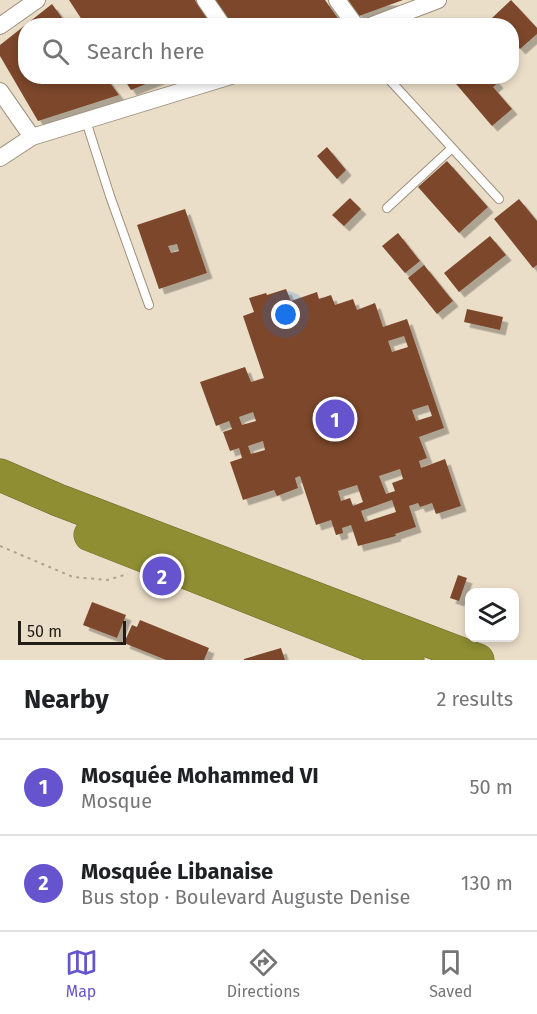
<!DOCTYPE html>
<html lang="en">
<head>
<meta charset="utf-8">
<style>
  :root { --surface:#fff; --page:#f2f2f2; --text:#202124; --muted:#757577; --line:#e0e0e0; --accent:#6554cd }
  body { margin:0; font-family:"Fira Sans",sans-serif; background:var(--page); color:var(--text) }
  .controls { position:absolute; right:18px; bottom:18px; display:grid; overflow:hidden; border-radius:12px; box-shadow:0 3px 9px #0003 }
  .controls button { width:54px; height:54px; display:grid; place-items:center; padding:0; border:0; border-bottom:2px solid var(--line); background:var(--surface); color:var(--text); font:30px sans-serif }
  .scale { position:absolute; left:18px; bottom:15px; width:108px; box-sizing:border-box; padding-left:6px; border:3px solid #211c15; border-top:0; font-size:16px; line-height:21px; white-space:nowrap; color:#211c15; -webkit-text-stroke:4px #ebdec9; paint-order:stroke }
  .you { position:absolute; left:286px; top:315px; width:21px; height:21px; margin:-15px; border:4px solid #fff; border-radius:50%; background:#1a73e8; box-shadow:0 0 0 9px #1a73e833 }
  .badge { display:grid; place-items:center; width:39px; height:39px; border-radius:50%; background:var(--accent); color:#fff; font-size:20px; font-weight:700 }
  .pin { position:absolute; translate:-50% -50%; border:3px solid #fff; box-shadow:0 2px 6px #0006 }
  .list { margin:0; padding:0; list-style:none }
  h2 { display:flex; justify-content:space-between; align-items:center; height:78px; margin:0; padding:0 24px; font-size:26px }
  h2 small { font-size:20px; font-weight:400; color:var(--muted) }
  .list li { display:grid; grid-template-columns:39px 1fr auto; gap:18px; align-items:center; box-sizing:border-box; height:96px; padding:0 24px; border-top:2px solid var(--line) }
  .list b { display:block; font-size:22px; white-space:nowrap }
  .list p { margin:0; font-size:20px; white-space:nowrap; color:var(--muted) }
  .list em { font-size:20px; font-style:normal; color:var(--muted) }
  .icon { flex:none; width:33px; height:33px; fill:none; stroke:currentColor; stroke-width:2; stroke-linecap:round; stroke-linejoin:round }
  .map { position:relative; flex:none; width:537px; height:660px; overflow:hidden }
  .search { position:absolute; background:var(--surface); box-shadow:0 3px 9px #0003; left:18px; right:18px; top:18px; height:66px; display:flex; align-items:center; gap:15px; box-sizing:border-box; padding:0 21px; border-radius:24px; color:var(--muted); font-size:22px }
  .sheet { height:270px; background:var(--surface) }
  nav { display:flex; justify-content:space-around; align-items:center; box-sizing:border-box; height:84px; border-top:2px solid var(--line); background:var(--surface); font-size:16px; color:var(--muted) }
  nav a { display:grid; justify-items:center; gap:3px }
  nav .on { color:var(--accent) }
  .map>svg:first-child { display:block }
  .building { fill:#7b472b; fill-rule:evenodd; filter:url(#shadow) }
  .lines { fill:none; stroke-linecap:round; stroke-linejoin:round }
  .lane-casing { stroke:#9d907d; stroke-width:10 }
  .street-casing { stroke:#9d907d; stroke-width:18 }
  .highway-casing { stroke:#686628; stroke-width:33 }
  .path { stroke:#aca291; stroke-width:2; stroke-dasharray:3 4.5; stroke-linecap:butt }
  .lane { stroke:#fff; stroke-width:8 }
  .street { stroke:#fff; stroke-width:16 }
  .highway { stroke:#8f8e33; stroke-width:32 }
</style>
</head>
<body>
<div class="map">
<svg width="537" height="660" viewBox="0 0 537 660">
  <defs>
    <filter id="shadow"><feDropShadow dx="5.5" dy="5.5" stdDeviation="0" flood-color="#0004"/></filter>
  </defs>
  <rect width="100%" height="100%" fill="#ebdec9"/>
  <path class="building" d="M69 0H195L212 26H86Z
    M212 0H325L342 24 335 26H230Z
    M348 0H403L359 16Z
    M511 0 537 28V34L520 49 512 40V26H498L492 18Z
    M52 4 68 26H26V76H105L119 95 38 121 0 56V45Z
    M122 76H163V77L131 90Z
    M453 76H492L498 83 493 87 512 109 492 126 451 78Z
    M327 147 346 170 337 179 317 156Z
    M447 161 488 207 459 233 418 187Z
    M350 198 361 209 344 226 332 215Z
    M519 199 537 221V265L533 268 494 219Z
    M185 209 207 273 159 289 137 225ZM177 244 179 251 171 253 168 246Z
    M398 233 420 261 405 273 382 246Z
    M490 236 506 255 459 292 444 273Z
    M424 265 453 301 437 314 408 278Z
    M286 289 291 301 317 292 319 299 331 295 335 305 353 299 357 310 375 303 383 327 407 319 444 428 419 437 427 458 419 461 421 468 445 459 461 506 436 514 432 503 420 507 418 503 409 506 416 527 395 534 396 536 358 546 351 525 342 528 343 533 336 535 331 520 316 525 300 476 295 478 298 488 277 496 274 490 243 500 230 462 242 458 239 448 230 451 223 432 232 429 229 421 216 426 200 382 245 367 251 382 264 378 243 316 254 312 249 298 266 293 267 295ZM404 336 408 347 392 352 388 341ZM428 405 432 416 416 421 412 410ZM253 412 256 421 242 425 239 417ZM263 441 265 450 251 454 248 446ZM400 469 403 479 392 483 395 491 386 494 379 476ZM357 485 363 502 353 506 350 498 341 501 338 491ZM392 500 396 512 365 522 361 511Z
    M467 309 503 317 500 330 464 322Z
    M458 575 467 578 459 601 450 598Z
    M92 602 126 615 117 638 83 625Z
    M140 620 209 648 204 660H166L124 643 132 625 137 627Z
    M281 648 285 660H244V659Z"/>
  <g class="lines">
    <defs>
      <path id="lane" d="M386 76 499 199
        M86 121 110 196 149 305
        M387 208 452 148"/>
      <path id="street" d="M205 0 223 26
        M337 0 356 26
        M0 26 37 0
        M370 26 438 0
        M0 91 32 137
        M0 158 32 137 231 76"/>
      <path id="highway" d="M0 475 58 500 478 660
        M90 535 408 660"/>
    </defs>
    <use href="#lane" class="lane-casing"/>
    <use href="#street" class="street-casing"/>
    <use href="#highway" class="highway-casing"/>
    <path class="path" d="M0 546 73 577 107 580 128 574"/>
    <use href="#lane" class="lane"/>
    <use href="#street" class="street"/>
    <use href="#highway" class="highway"/>
  </g>
</svg>
<div class="controls">
<button><svg class="icon" aria-label="layers" viewBox="0 0 24 24"><path d="M12 4l9 5-9 5-9-5zM3 14l9 5 9-5"/></svg></button>
</div>
<div class="scale">50 m</div>
<div class="you"></div>
<div class="pin badge" style="left:335px;top:419px">1</div>
<div class="pin badge" style="left:162px;top:576px">2</div>
<div class="search"><svg class="icon" aria-label="search" viewBox="0 0 24 24"><circle cx="10" cy="10" r="6"/><path d="M15 15l6 6"/></svg>Search here</div>
</div>
<section class="sheet">
<h2>Nearby<small>2 results</small></h2>
<ul class="list">
<li><span class="badge">1</span><div><b>Mosquée Mohammed VI</b><p>Mosque</p></div><em>50 m</em></li>
<li><span class="badge">2</span><div><b>Mosquée Libanaise</b><p>Bus stop · Boulevard Auguste Denise</p></div><em>130 m</em></li>
</ul>
</section>
<nav>
<a class="on"><svg class="icon" aria-label="map" viewBox="0 0 24 24"><path d="M3 6l6-2 6 2 6-2v14l-6 2-6-2-6 2zM9 4v14M15 6v14"/></svg>Map</a>
<a><svg class="icon" aria-label="directions" viewBox="0 0 24 24"><path d="M12 3l9 9-9 9-9-9zM9 14v-3h6M13 9l2 2-2 2"/></svg>Directions</a>
<a><svg class="icon" aria-label="saved" viewBox="0 0 24 24"><path d="M7 4h10v16l-5-4-5 4z"/></svg>Saved</a>
</nav>
</body>
</html>
